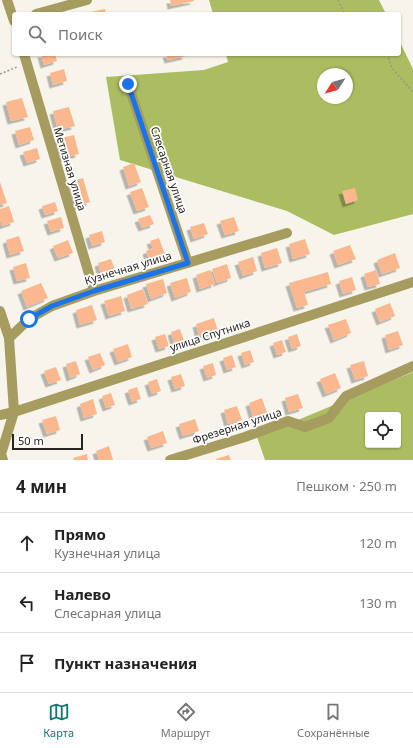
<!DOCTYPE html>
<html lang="ru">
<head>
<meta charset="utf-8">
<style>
  :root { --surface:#fff; --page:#f6f6f6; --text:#222; --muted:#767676; --line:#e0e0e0; --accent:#0f766e }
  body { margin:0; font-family:"Noto Sans",sans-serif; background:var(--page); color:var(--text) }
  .controls { position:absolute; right:12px; bottom:12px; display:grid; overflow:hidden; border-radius:4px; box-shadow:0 1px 3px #0004 }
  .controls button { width:36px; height:36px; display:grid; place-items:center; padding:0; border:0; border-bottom:1px solid var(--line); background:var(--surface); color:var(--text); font:20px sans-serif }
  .compass { position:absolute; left:317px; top:68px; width:36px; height:36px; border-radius:50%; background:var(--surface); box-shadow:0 1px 3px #0004; rotate:234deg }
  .scale { position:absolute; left:12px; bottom:10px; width:71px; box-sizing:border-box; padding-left:4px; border:2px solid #262521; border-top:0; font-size:11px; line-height:14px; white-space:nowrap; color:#262521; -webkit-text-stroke:3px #fff; paint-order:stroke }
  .stop { position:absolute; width:12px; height:12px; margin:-9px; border:3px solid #1a73e8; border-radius:50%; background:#fff }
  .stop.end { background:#1a73e8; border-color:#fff; box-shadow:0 1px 4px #0008 }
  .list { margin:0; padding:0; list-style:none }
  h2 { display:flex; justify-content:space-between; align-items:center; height:52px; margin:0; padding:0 16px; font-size:17px }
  h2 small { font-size:13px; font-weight:400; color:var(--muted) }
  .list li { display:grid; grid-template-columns:26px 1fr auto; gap:12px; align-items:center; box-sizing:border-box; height:60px; padding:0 16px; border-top:1px solid var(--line) }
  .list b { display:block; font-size:15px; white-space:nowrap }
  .list p { margin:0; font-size:13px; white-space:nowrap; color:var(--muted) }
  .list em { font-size:13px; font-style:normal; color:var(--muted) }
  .icon { flex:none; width:22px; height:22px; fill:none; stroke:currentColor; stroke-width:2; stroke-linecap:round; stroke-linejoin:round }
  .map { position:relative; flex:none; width:413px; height:460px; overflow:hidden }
  .search { position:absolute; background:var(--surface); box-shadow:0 1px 3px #0004; left:12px; right:12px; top:12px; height:44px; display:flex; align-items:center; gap:10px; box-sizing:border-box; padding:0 14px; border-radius:4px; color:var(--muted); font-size:15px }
  .sheet { height:232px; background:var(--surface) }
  nav { display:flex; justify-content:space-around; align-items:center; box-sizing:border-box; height:56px; border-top:1px solid var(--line); background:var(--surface); font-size:11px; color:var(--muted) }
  nav a { display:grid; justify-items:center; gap:2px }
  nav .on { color:var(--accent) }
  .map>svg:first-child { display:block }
  .forest { fill:#acbd61; fill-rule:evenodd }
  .building { fill:#fbb78e; filter:url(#shadow) }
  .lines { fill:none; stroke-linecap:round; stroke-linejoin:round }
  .path { stroke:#98968f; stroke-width:1.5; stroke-dasharray:2 2; stroke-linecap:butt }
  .minor { stroke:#a79c60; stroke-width:10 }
  .route { stroke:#1a73e8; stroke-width:5 }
  .labels { text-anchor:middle; stroke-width:3.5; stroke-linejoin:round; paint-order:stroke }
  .street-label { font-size:11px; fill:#262521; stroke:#fff }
</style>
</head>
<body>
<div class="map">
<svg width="413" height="460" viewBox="0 0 413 460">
  <defs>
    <filter id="shadow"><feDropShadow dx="-3.5" dy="3.5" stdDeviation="0" flood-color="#0004"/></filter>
  </defs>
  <rect width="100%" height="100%" fill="#f7f4eb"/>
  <path class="forest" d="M209 0H379L386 14H213Z
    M399 40 413 69V214L334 235 287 211 120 160 106 77 204 70 228 62 226 54H399ZM323 74H347V98H323Z
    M413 372V460H265L257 437ZM368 415H398V445H368Z"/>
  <path class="building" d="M170 0H194V1L171 6Z
    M105 9 106 14H87V13Z
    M41 54H55L57 61 44 65Z
    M166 54H185L186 56 168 60Z
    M64 69 67 81 53 85 50 73Z
    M22 98 28 117 11 121 6 102Z
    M69 107 75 126 58 130 53 111Z
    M30 127 34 140 19 145 15 131Z
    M74 135 79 154 63 158 58 139Z
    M37 148 40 159 27 163 23 152Z
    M134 163 141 182 129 186 123 167Z
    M83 178 90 202 78 206 71 181Z
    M0 182 7 203 0 205Z
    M142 188 149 207 137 211 130 192Z
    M355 188 358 200 346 204 342 191Z
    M55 202 58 211 45 215 42 206Z
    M9 206 14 222 2 226 0 219V209Z
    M150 215 154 224 142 228 138 219Z
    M61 217 64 228 51 232 47 221Z
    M234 217 239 231 225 235 220 221Z
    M204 223 208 234 194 239 190 227Z
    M102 231 105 242 92 246 89 235Z
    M19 236 24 251 10 255 6 240Z
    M159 238 165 254 149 260 146 251 153 248 150 241Z
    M305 239 310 254 293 259 289 244Z
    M68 240 73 253 58 258 53 246Z
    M350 245 356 259 338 265 333 251Z
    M277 248 282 263 265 268 261 253Z
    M395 253 400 268 382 274 377 260Z
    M253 257 257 271 243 276 238 262Z
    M111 259 115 270 101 274 98 263Z
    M26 263 30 278 17 281 13 267Z
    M227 264 231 278 217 283 212 269Z
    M210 270 215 284 200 289 196 275Z
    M376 270 380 284 368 287 364 274Z
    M328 272 331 284 304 292 308 305 297 308 289 283Z
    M352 277 356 290 343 294 339 281Z
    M187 278 191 292 175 298 170 283Z
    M163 279 167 293 151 299 146 284Z
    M41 283 48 298 27 307 21 291Z
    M143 289 148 304 131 309 127 295Z
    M121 296 125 311 109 316 104 301Z
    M390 303 395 316 380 322 375 309Z
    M92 305 97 320 80 325 76 310Z
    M214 318 218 331 199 336 196 324Z
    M346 319 351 333 334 340 328 325Z
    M180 329 184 341 175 345 171 332Z
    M398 331 403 345 389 350 385 335Z
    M165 334 169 346 159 349 155 337Z
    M297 334 301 346 292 349 288 337Z
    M282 340 286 352 277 355 273 343Z
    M128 344 132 357 118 362 113 349Z
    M250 350 254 362 245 365 241 353Z
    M100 353 105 365 93 370 88 357Z
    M232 355 236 367 227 370 223 358Z
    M76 361 80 374 70 378 66 364Z
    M364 361 368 376 355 380 350 365Z
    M213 363 216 375 207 378 203 366Z
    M56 367 61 380 49 384 44 371Z
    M335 373 341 388 326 394 320 379Z
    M181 374 185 386 175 389 171 377Z
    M157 379 161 391 152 394 148 382Z
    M137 387 141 399 132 402 128 390Z
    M111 393 115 405 106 408 102 396Z
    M298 394 303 408 289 412 285 398Z
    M262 398 267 413 253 417 249 403Z
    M93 399 97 414 84 418 80 404Z
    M237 406 242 420 228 424 224 410Z
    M56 416 60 430 47 434 42 420Z
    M195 419 199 431 183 436 179 424Z
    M163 431 167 443 151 448 147 437Z
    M109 446 113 460H99L96 451Z
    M87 454 88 460H74L73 458Z
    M229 455 231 460H216V459Z"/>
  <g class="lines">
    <path class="path" d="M338 0 345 14
      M387 54 392 68 413 92
      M0 74 17 67"/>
    <path class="minor" d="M7 0 14 21
      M36 14 87 0
      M24 54 94 291
      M128 84 188 263
      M0 311 9 338 14 412 1 454 3 460
      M9 338 29 319 52 306 94 291 287 233
      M0 415 14 412 413 282
      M170 460 245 437 288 421 305 427 329 418 346 396 413 366"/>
  </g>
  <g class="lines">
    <path class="route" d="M29 319 52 306 94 291 188 263 128 84"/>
  </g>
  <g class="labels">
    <g class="street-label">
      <text transform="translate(70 169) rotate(73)" y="4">Метизная улица</text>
      <text transform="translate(169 170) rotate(71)" y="4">Слесарная улица</text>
      <text transform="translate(128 268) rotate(-17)" y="4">Кузнечная улица</text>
      <text transform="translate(210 335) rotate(-18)" y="4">улица Спутника</text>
      <text transform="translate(237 426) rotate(-18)" y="4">Фрезерная улица</text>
    </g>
  </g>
</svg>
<div class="controls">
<button><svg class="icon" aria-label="locate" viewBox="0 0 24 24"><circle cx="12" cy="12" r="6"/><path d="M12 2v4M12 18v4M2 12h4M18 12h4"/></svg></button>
</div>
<svg class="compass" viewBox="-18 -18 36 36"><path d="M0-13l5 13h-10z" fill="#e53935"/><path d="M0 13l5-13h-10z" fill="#767676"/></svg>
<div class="scale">50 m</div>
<div class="stop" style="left:29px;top:319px"></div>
<div class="stop end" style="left:128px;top:84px"></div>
<div class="search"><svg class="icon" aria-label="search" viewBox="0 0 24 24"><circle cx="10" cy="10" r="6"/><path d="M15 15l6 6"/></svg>Поиск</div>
</div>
<section class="sheet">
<h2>4 мин<small>Пешком · 250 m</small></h2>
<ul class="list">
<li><svg class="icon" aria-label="ahead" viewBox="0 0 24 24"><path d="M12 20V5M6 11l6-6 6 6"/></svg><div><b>Прямо</b><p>Кузнечная улица</p></div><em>120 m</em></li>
<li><svg class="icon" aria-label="left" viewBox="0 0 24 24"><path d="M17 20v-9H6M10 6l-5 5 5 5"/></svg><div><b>Налево</b><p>Слесарная улица</p></div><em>130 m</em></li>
<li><svg class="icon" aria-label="arrive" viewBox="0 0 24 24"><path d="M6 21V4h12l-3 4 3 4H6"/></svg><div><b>Пункт назначения</b></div></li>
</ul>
</section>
<nav>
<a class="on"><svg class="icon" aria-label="map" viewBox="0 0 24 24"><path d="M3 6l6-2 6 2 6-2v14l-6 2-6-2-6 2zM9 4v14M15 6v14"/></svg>Карта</a>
<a><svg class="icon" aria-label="directions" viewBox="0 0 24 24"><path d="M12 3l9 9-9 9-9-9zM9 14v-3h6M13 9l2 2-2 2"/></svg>Маршрут</a>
<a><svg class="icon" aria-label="saved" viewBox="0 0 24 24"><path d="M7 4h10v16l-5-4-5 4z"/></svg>Сохранённые</a>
</nav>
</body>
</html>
